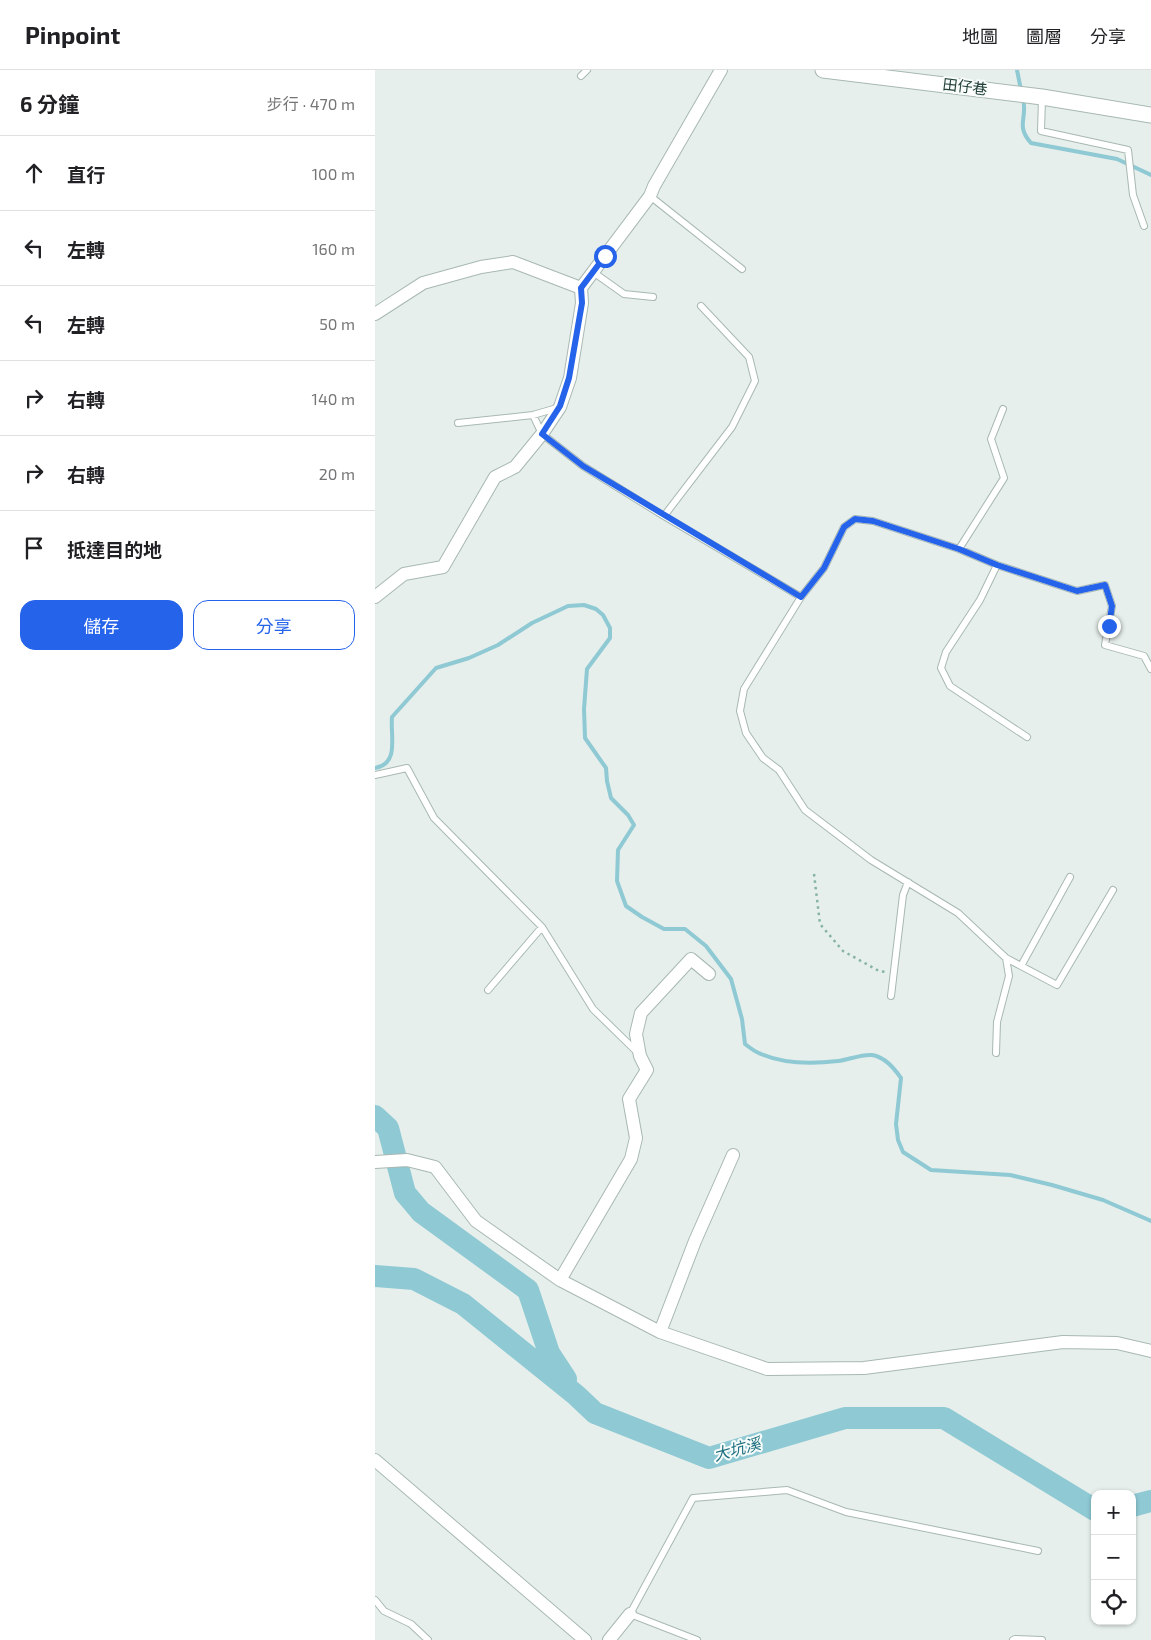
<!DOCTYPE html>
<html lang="zh-TW">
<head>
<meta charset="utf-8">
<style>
  :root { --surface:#fff; --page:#f6f6f6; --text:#202124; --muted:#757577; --line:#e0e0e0; --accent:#2563eb }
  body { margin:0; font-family:"Exo 2","Noto Sans TC",sans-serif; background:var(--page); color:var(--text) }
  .controls { position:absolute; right:15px; bottom:15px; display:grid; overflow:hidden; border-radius:10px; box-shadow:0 1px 4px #0004 }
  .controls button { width:45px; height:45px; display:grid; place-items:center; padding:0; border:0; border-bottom:1px solid var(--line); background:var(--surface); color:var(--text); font:25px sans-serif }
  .stop { position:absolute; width:15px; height:15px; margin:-11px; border:4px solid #2563eb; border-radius:50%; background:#fff }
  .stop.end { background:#2563eb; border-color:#fff; box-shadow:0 1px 5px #0008 }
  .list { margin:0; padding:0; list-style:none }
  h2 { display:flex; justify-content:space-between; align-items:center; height:65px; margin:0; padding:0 20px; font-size:21px }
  h2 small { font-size:16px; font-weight:400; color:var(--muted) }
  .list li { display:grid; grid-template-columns:32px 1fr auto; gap:15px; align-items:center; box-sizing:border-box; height:75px; padding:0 20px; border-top:1px solid var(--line) }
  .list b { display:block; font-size:19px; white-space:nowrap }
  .list em { font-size:16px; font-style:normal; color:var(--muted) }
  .actions { display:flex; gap:10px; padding:15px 20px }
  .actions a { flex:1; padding:11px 0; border:1px solid var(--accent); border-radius:15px; text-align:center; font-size:18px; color:var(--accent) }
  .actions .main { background:var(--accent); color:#fff }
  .icon { flex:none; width:28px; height:28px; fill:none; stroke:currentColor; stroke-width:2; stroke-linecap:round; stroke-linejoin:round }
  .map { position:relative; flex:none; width:776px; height:1570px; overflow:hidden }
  header { display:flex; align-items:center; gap:30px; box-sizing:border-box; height:70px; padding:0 25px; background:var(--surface); border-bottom:1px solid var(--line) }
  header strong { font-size:24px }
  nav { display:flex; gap:28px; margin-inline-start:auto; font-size:18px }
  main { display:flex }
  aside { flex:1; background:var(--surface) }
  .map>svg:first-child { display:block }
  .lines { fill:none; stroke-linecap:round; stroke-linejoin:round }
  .stream { stroke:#8ec9d4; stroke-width:4 }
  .river { stroke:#8ec9d4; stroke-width:22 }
  .service-casing { stroke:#a8b8b2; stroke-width:8 }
  .minor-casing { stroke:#a8b8b2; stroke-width:14 }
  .tertiary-casing { stroke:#a8b8b2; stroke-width:17 }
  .path { stroke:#86b3a5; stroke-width:2.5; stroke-dasharray:2.5 4; stroke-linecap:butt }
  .service { stroke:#fff; stroke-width:6 }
  .minor { stroke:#fff; stroke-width:12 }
  .tertiary { stroke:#fff; stroke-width:15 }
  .route { stroke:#2563eb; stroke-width:6 }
  .labels { text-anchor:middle; stroke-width:4; stroke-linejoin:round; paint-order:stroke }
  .street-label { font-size:15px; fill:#24423a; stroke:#f7fbf9 }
  .water-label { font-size:16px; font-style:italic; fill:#1c6f80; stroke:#f7fbf9 }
</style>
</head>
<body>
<header>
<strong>Pinpoint</strong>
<nav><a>地圖</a><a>圖層</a><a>分享</a></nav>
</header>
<main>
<aside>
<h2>6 分鐘<small>步行 · 470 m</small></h2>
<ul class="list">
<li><svg class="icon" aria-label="ahead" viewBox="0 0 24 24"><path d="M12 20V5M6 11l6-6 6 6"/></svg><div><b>直行</b></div><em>100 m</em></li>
<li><svg class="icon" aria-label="left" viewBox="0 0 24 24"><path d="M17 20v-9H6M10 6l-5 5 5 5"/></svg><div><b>左轉</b></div><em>160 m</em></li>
<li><svg class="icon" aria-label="left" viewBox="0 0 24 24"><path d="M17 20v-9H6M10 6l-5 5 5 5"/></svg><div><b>左轉</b></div><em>50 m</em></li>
<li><svg class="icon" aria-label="right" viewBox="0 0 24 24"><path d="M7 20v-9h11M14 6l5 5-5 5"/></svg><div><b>右轉</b></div><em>140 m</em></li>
<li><svg class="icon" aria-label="right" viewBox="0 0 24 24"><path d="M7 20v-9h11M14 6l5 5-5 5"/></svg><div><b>右轉</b></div><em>20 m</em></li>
<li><svg class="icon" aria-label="arrive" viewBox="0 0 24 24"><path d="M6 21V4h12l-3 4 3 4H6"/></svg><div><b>抵達目的地</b></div></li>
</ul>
<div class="actions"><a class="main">儲存</a><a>分享</a></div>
</aside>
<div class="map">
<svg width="776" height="1570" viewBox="0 0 776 1570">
  <rect width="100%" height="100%" fill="#e6efeb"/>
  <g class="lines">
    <path class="stream" d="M642 0 646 20
      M648 29C653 48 640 55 656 73L742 89 776 105
      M0 698C25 694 15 665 17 647L61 598 94 588 123 575 157 553 193 536 209 535 221 539 228 545 235 558V568L212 599 209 639 210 668 231 698 232 711 236 728 253 745 259 755 243 780 242 811 251 836 267 847 289 859H310L331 876 356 909 367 949 370 974C375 978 380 982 386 984 409 994 438 994 463 991 473 990 486 984 497 985 510 987 519 998 526 1008L521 1054 523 1070 528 1082 556 1100 635 1105 677 1115 728 1130 776 1151"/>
    <path class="river" d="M0 1046 13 1058 30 1123 46 1142 153 1220 174 1283 191 1309
      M0 1206 39 1209 88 1234 201 1325 220 1343 334 1388 470 1348H569L720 1440
      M757 1436 776 1431"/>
    <defs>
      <path id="service" d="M206 6 212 0
        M667 28 666 61 753 80 758 125 769 156
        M275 126 367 199
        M218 202 249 224 278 227
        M326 236 374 287 380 311 357 357 289 446 426 527 449 498 469 457 480 449 498 451 584 479
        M628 339 616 369 629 408 584 479 622 495 605 530 571 582 566 598 575 616 652 667
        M158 345 167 364 208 396 289 446
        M83 353 158 345 182 338
        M622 495 702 521 730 515 737 536 730 575 769 586 776 599
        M426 527 369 619 365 641 371 663 388 688 404 700 430 740 496 790 583 843 631 888 634 906 622 952 621 983
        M0 705 32 698 59 748 167 857 218 939 262 982
        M631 888 682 915 738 820
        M646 896 695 807
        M113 920 167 857
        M516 926 528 825 533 812
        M0 1530 9 1541 36 1554 53 1570
        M322 1570 255 1544 318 1428 412 1420 471 1442 663 1481
        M638 1570 640 1569 667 1570"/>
      <path id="minor" d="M0 244 48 213 106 197 138 192 206 218
        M0 527 29 504 68 497 120 407 140 397 167 364 185 337 195 308 207 233 206 218 275 126 279 116 346 0
        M0 1092 32 1090 60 1097 101 1151 185 1210 285 1262 392 1299 489 1298 688 1272 742 1273 776 1281
        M185 1210 256 1089 261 1068 254 1029 272 1000 265 986 261 964 266 943 316 889 334 904
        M285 1262 320 1171 358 1085
        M0 1390 210 1570
        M234 1570 255 1544"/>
      <path id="tertiary" d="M448 0 667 27 776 45"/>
    </defs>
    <use href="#service" class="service-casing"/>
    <use href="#minor" class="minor-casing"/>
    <use href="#tertiary" class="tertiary-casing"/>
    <path class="path" d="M439 804 445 854 468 881 504 901 511 902"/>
    <use href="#service" class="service"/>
    <use href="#minor" class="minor"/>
    <use href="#tertiary" class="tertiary"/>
  </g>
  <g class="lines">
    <path class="route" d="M230 186 206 218 207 233 194 308 185 336 167 364 208 396 426 527 449 498 469 457 480 449 498 451 532 462 584 479 622 495 702 521 730 515 737 536 734 556"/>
  </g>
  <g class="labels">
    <g class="street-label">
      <text transform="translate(590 17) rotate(7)" y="5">田仔巷</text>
    </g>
    <g class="water-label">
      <text transform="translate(362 1379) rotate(-15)" y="6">大坑溪</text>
    </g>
  </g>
</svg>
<div class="controls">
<button>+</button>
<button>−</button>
<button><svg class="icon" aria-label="locate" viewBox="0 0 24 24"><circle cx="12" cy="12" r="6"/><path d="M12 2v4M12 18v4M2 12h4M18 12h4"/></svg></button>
</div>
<div class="stop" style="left:230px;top:186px"></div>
<div class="stop end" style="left:734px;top:556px"></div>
</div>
</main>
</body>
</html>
